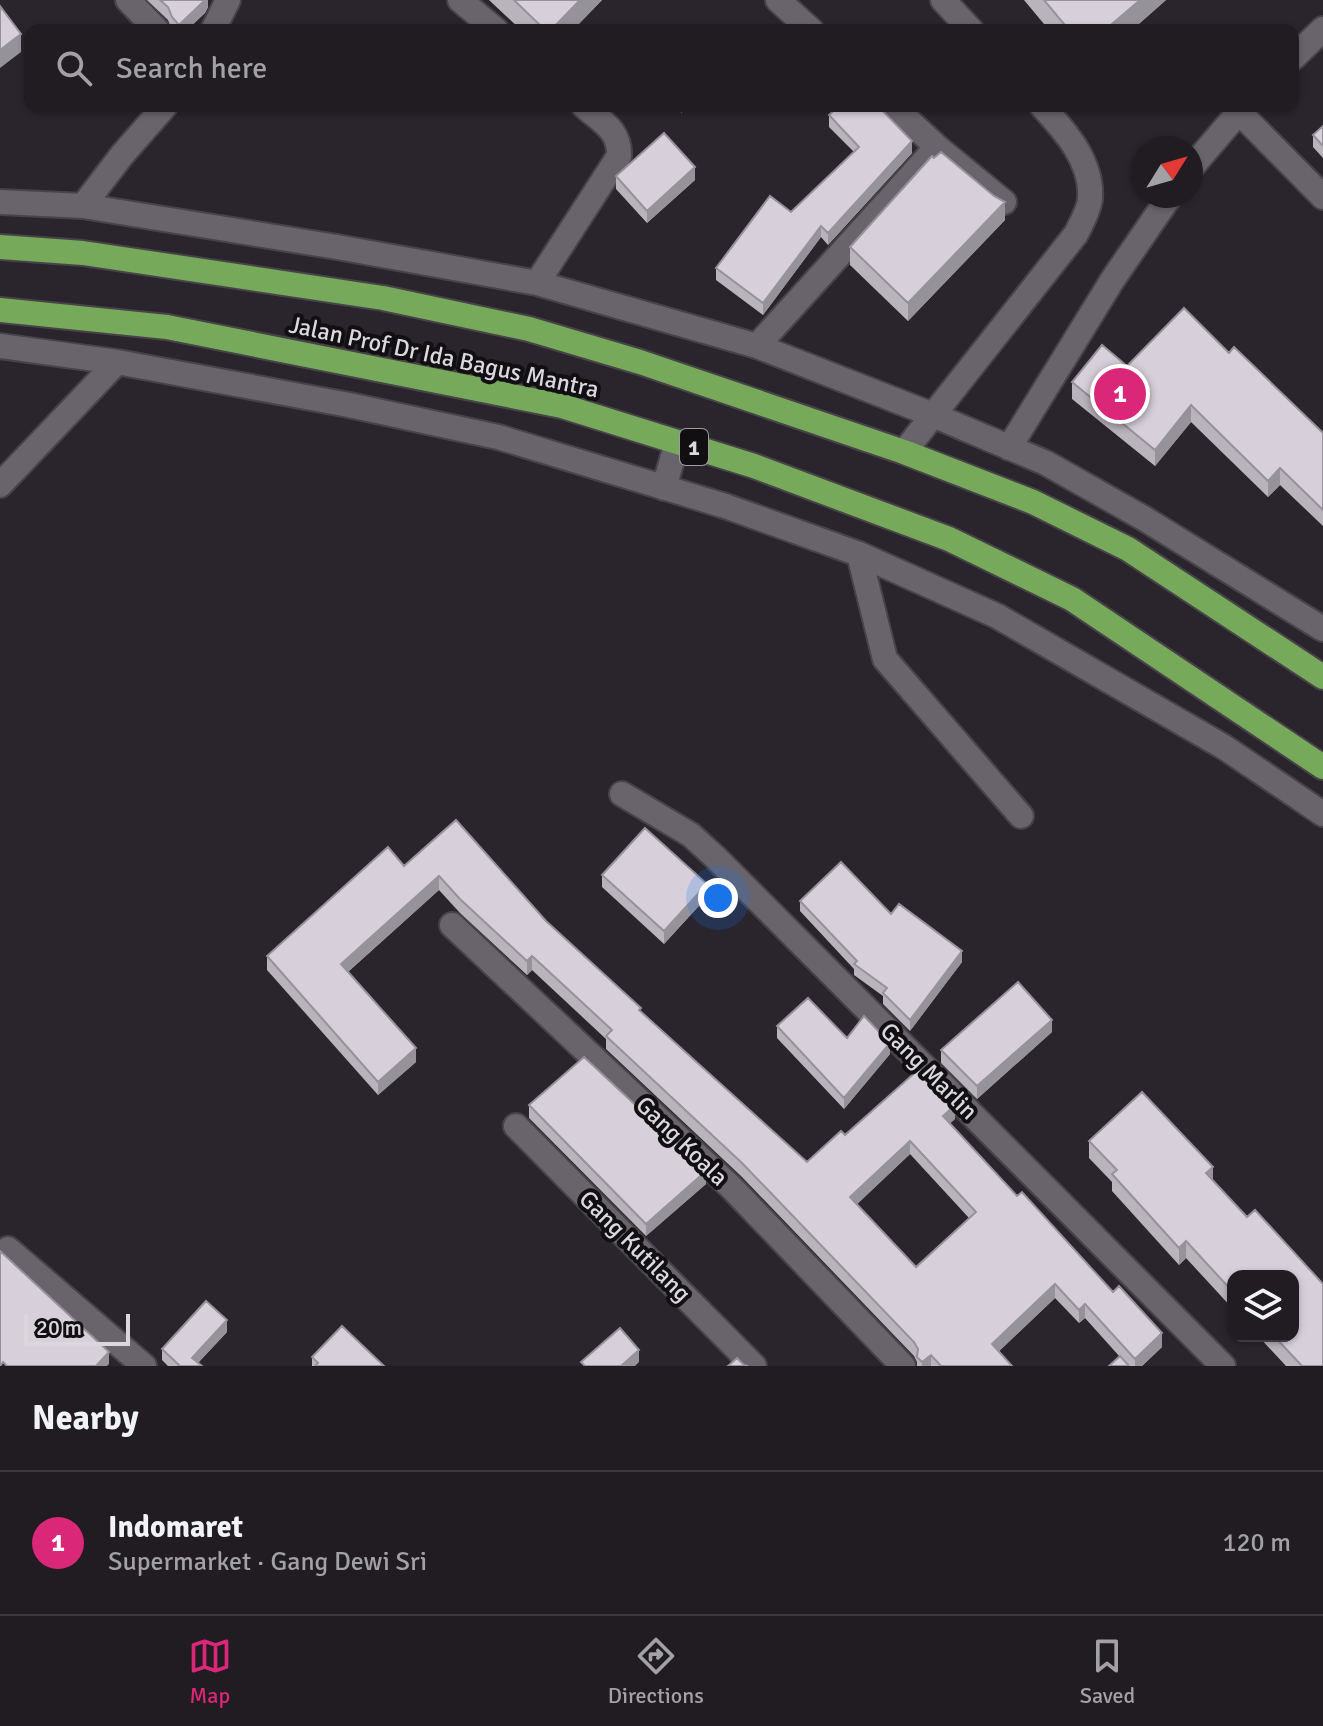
<!DOCTYPE html>
<html lang="en">
<head>
<meta charset="utf-8">
<style>
  :root { --surface:#201c22; --page:#2d292f; --text:#f1f3f6; --muted:#a2a1a5; --line:#3d3a40; --accent:#db2777 }
  body { margin:0; font-family:Signika,sans-serif; background:var(--page); color:var(--text) }
  .controls { position:absolute; right:24px; bottom:24px; display:grid; overflow:hidden; border-radius:16px; box-shadow:0 2px 6px #0004 }
  .controls button { width:72px; height:72px; display:grid; place-items:center; padding:0; border:0; border-bottom:2px solid var(--line); background:var(--surface); color:var(--text); font:40px sans-serif }
  .compass { position:absolute; left:1131px; top:136px; width:72px; height:72px; border-radius:50%; background:var(--surface); box-shadow:0 2px 6px #0004; rotate:53deg }
  .scale { position:absolute; left:24px; bottom:20px; width:106px; box-sizing:border-box; padding-left:8px; border:4px solid #dbd8dd; border-top:0; font-size:22px; line-height:28px; white-space:nowrap; color:#dbd8dd; -webkit-text-stroke:6px #110f12; paint-order:stroke }
  .you { position:absolute; left:718px; top:898px; width:28px; height:28px; margin:-20px; border:6px solid #fff; border-radius:50%; background:#1a73e8; box-shadow:0 0 0 12px #1a73e833 }
  .badge { display:grid; place-items:center; width:52px; height:52px; border-radius:50%; background:var(--accent); color:#fff; font-size:26px; font-weight:700 }
  .pin { position:absolute; translate:-50% -50%; border:4px solid #fff; box-shadow:0 2px 8px #0006 }
  .list { margin:0; padding:0; list-style:none }
  h2 { display:flex; justify-content:space-between; align-items:center; height:104px; margin:0; padding:0 32px; font-size:34px }
  h2 small { font-size:26px; font-weight:400; color:var(--muted) }
  .list li { display:grid; grid-template-columns:52px 1fr auto; gap:24px; align-items:center; box-sizing:border-box; height:144px; padding:0 32px; border-top:2px solid var(--line) }
  .list b { display:block; font-size:30px; white-space:nowrap }
  .list p { margin:0; font-size:26px; white-space:nowrap; color:var(--muted) }
  .list em { font-size:26px; font-style:normal; color:var(--muted) }
  .icon { flex:none; width:44px; height:44px; fill:none; stroke:currentColor; stroke-width:2; stroke-linecap:round; stroke-linejoin:round }
  .map { position:relative; flex:none; width:1323px; height:1366px; overflow:hidden }
  .search { position:absolute; background:var(--surface); box-shadow:0 2px 6px #0004; left:24px; right:24px; top:24px; height:88px; display:flex; align-items:center; gap:20px; box-sizing:border-box; padding:0 28px; border-radius:16px; color:var(--muted); font-size:30px }
  .sheet { height:248px; background:var(--surface) }
  nav { display:flex; justify-content:space-around; align-items:center; box-sizing:border-box; height:112px; border-top:2px solid var(--line); background:var(--surface); font-size:22px; color:var(--muted) }
  nav a { display:grid; justify-items:center; gap:4px }
  nav .on { color:var(--accent) }
  .map>svg:first-child { display:block }
  .lines { fill:none; stroke-linecap:round; stroke-linejoin:round }
  .minor-casing { stroke:#474349; stroke-width:28 }
  .highway-casing { stroke:#474349; stroke-width:28 }
  .minor { stroke:#69636c; stroke-width:24 }
  .highway { stroke:#76a959; stroke-width:24 }
  .wall { fill:#b9b3bc; fill-rule:evenodd }
  .shaded-wall { fill:#969299 }
  .building { fill:#d7d0db; stroke:#969299; stroke-width:2; fill-rule:evenodd }
  .labels { text-anchor:middle; stroke-width:8; stroke-linejoin:round; paint-order:stroke }
  .shield { fill:#110f12; stroke:#9e9ca0; stroke-width:2 }
  .shield-label { font-size:22px; font-weight:bold; fill:#dbd8dd }
  .street-label { font-size:24px; fill:#dbd8dd; stroke:#110f12 }
</style>
</head>
<body>
<div class="map">
<svg width="1323" height="1366" viewBox="0 0 1323 1366">
  <rect width="100%" height="100%" fill="#2a252d"/>
  <g class="lines">
    <defs>
      <path id="minor" d="M128 0 157 30
        M460 0 496 30
        M778 0 811 30
        M943 0 971 30
        M213 30 228 0
        M1293 58 1323 29
        M893 106 937 147 1004 202
        M1245 106 1239 112 1323 197
        M1191 168 1239 112
        M0 202 83 206 337 247 537 283 757 346 933 415 1046 463 1145 519 1323 629
        M83 206 122 155 165 106
        M537 283 619 156C620 130 602 122 584 106
        M0 346 117 362 349 405 498 437 725 506 859 554 997 616 1224 747 1323 814
        M757 346 937 147
        M1009 448 1113 279 1170 196
        M904 452 1076 234C1081 224 1089 210 1090 199 1093 162 1065 131 1042 106
        M0 485 117 362
        M664 488 677 442
        M859 554 885 659 1021 816
        M622 794 691 835 716 858 1223 1366
        M452 925 731 1187 903 1366
        M516 1126 754 1366
        M8 1249 144 1366"/>
      <path id="highway" d="M0 247 83 253 383 298 529 329 640 362 904 452 1033 502 1128 549 1323 677
        M0 310 167 327 562 406 754 466 949 539 1072 599 1323 767"/>
    </defs>
    <use href="#minor" class="minor-casing"/>
    <use href="#highway" class="highway-casing"/>
    <use href="#minor" class="minor"/>
    <use href="#highway" class="highway"/>
  </g>
  <path class="wall" d="M147 0H208V7L205 13 187 30H172L168 20Z
    M489 0H602L573 30H521Z
    M1024 0H1166L1132 30H1049Z
    M829 115 912 153 828 245 821 237 763 315 716 280V268L791 212 854 152 829 127Z
    M1323 126V158L1313 147V135Z
    M616 176 695 180 647 223 616 189Z
    M1005 220 908 321 850 265V247Z
    M1229 353 1323 433V526L1280 485 1268 497 1191 422 1155 466 1072 399V382L1127 366Z
    M456 820 546 921 641 1012 807 1162 845 1135 955 1119 950 1123 1017 1196 1162 1347 1142 1366H1109L1120 1357 1085 1318 1079 1323 1055 1298 999 1351 1012 1366H917V1362L914 1356 742 1177 606 1049V1039L532 970 527 975 460 913 439 890 348 972 416 1062 378 1095 267 970V956L404 866ZM910 1154 969 1218 916 1267 857 1204Z
    M602 875 707 897 664 944 602 887Z
    M800 901 891 914 962 962 910 1031 883 1004V996L854 975V969L800 911Z
    M777 1026 847 1038 890 1054 844 1109 777 1038Z
    M1052 1032 977 1099 941 1063V1050Z
    M529 1105 706 1184 646 1236 529 1118Z
    M1089 1141 1213 1180 1323 1366H1286L1258 1336H1293L1233 1276V1309L1186 1258 1179 1265 1112 1191V1182L1089 1158Z
    M227 1332 198 1363 202 1366H168L162 1360V1349Z
    M312 1357 384 1366H312Z"/>
  <path class="shaded-wall" d="M205 0H208V7L205 13 187 30H179V25Z
    M580 0H602L573 30H551Z
    M1140 0H1166L1132 30H1105Z
    M21 34V52L0 68V50Z
    M681 106H689L681 113Z
    M912 141V153L828 245V233Z
    M695 167V180L647 223V211Z
    M1005 202V220L908 321V303Z
    M821 226V237L763 315V303Z
    M1191 405V422L1155 466V450Z
    M1280 468V485L1268 497V481Z
    M439 876V890L341 978V964Z
    M707 884V897L664 944V931Z
    M962 951V962L910 1031V1020Z
    M532 956V970L527 975V961Z
    M1052 1020V1032L977 1099V1086Z
    M890 1043V1054L844 1109V1098Z
    M416 1048V1062L378 1095V1082Z
    M955 1105V1119L943 1130V1116Z
    M910 1141V1154L850 1211V1197Z
    M1213 1167V1184L1206 1173Z
    M706 1171V1184L646 1236V1224Z
    M1186 1241V1258L1179 1265V1248Z
    M1055 1284V1298L992 1358V1344Z
    M1085 1304V1318L1079 1323V1310Z
    M227 1320V1332L195 1366 192 1358Z
    M1162 1333V1347L1142 1366H1135V1359Z
    M639 1350V1362L635 1366H621Z
    M109 1352V1364L107 1366H96Z
    M931 1355V1366H922V1362Z"/>
  <path class="building" d="M160 0H205L179 25 172 17 168 7Z
    M514 0H580L551 30H545Z
    M1044 0H1140L1105 30H1069Z
    M0 6 21 34 0 50Z
    M838 106H878L912 141 828 233 821 226 763 303 716 268 770 196 791 212 859 147 829 115Z
    M1323 126V146L1313 135Z
    M664 133 695 167 647 211 616 176Z
    M941 152 994 196 1005 202 908 303 850 247 932 156 934 158Z
    M1184 308 1229 353 1234 347 1323 433V510L1280 468 1268 481 1191 405 1155 450 1072 382 1102 345 1127 366Z
    M456 820 546 921 641 1008 639 1010 807 1162 841 1131 845 1135 919 1069 955 1105 943 1116 1017 1196 1022 1192 1113 1292 1119 1286 1162 1333 1135 1359 1085 1304 1079 1310 1055 1284 992 1344 1012 1366H941L931 1355 922 1362 917 1357 918 1349 914 1342 742 1163 606 1036 612 1030 532 956 527 961 460 899 439 876 341 964 416 1048 378 1082 267 956 388 847 404 866ZM910 1141 976 1212 916 1267 850 1197Z
    M645 828 707 884 664 931 602 875Z
    M841 862 891 914 899 904 962 951 910 1020 883 993 887 988 854 964 857 961 800 901Z
    M1018 982 1052 1020 977 1086 941 1050Z
    M808 998 847 1038 864 1016 890 1043 844 1098 777 1026Z
    M584 1057 706 1171 646 1224 529 1105Z
    M1142 1092 1213 1167 1206 1173 1247 1217 1255 1210 1323 1284V1366H1302L1274 1336H1293V1276H1233V1292L1186 1241 1179 1248 1112 1174 1117 1170 1089 1141Z
    M0 1251 109 1352 96 1366H7L3 1362 0 1366Z
    M206 1301 227 1320 192 1358 202 1366H178L179 1365 162 1349Z
    M342 1326 384 1366H315L318 1363 312 1357Z
    M620 1328 639 1350 621 1366H585L581 1362Z
    M1120 1356 1129 1366H1109Z
    M737 1358 744 1365 748 1366H728Z"/>
  <g class="labels">
    <rect class="shield" x="680" y="429" width="28" height="36" rx="6"/>
    <g class="shield-label">
      <text x="694" y="455">1</text>
    </g>
    <g class="street-label">
      <text transform="translate(444 357) rotate(12)" y="8">Jalan Prof Dr Ida Bagus Mantra</text>
      <text transform="translate(929 1071) rotate(45)" y="8">Gang Marlin</text>
      <text transform="translate(682 1141) rotate(44)" y="8">Gang Koala</text>
      <text transform="translate(635 1246) rotate(45)" y="8">Gang Kutilang</text>
    </g>
  </g>
</svg>
<div class="controls">
<button><svg class="icon" aria-label="layers" viewBox="0 0 24 24"><path d="M12 4l9 5-9 5-9-5zM3 14l9 5 9-5"/></svg></button>
</div>
<svg class="compass" viewBox="-18 -18 36 36"><path d="M0-13l5 13h-10z" fill="#e53935"/><path d="M0 13l5-13h-10z" fill="#a2a1a5"/></svg>
<div class="scale">20 m</div>
<div class="you"></div>
<div class="pin badge" style="left:1120px;top:394px">1</div>
<div class="search"><svg class="icon" aria-label="search" viewBox="0 0 24 24"><circle cx="10" cy="10" r="6"/><path d="M15 15l6 6"/></svg>Search here</div>
</div>
<section class="sheet">
<h2>Nearby<small></small></h2>
<ul class="list">
<li><span class="badge">1</span><div><b>Indomaret</b><p>Supermarket · Gang Dewi Sri</p></div><em>120 m</em></li>
</ul>
</section>
<nav>
<a class="on"><svg class="icon" aria-label="map" viewBox="0 0 24 24"><path d="M3 6l6-2 6 2 6-2v14l-6 2-6-2-6 2zM9 4v14M15 6v14"/></svg>Map</a>
<a><svg class="icon" aria-label="directions" viewBox="0 0 24 24"><path d="M12 3l9 9-9 9-9-9zM9 14v-3h6M13 9l2 2-2 2"/></svg>Directions</a>
<a><svg class="icon" aria-label="saved" viewBox="0 0 24 24"><path d="M7 4h10v16l-5-4-5 4z"/></svg>Saved</a>
</nav>
</body>
</html>
